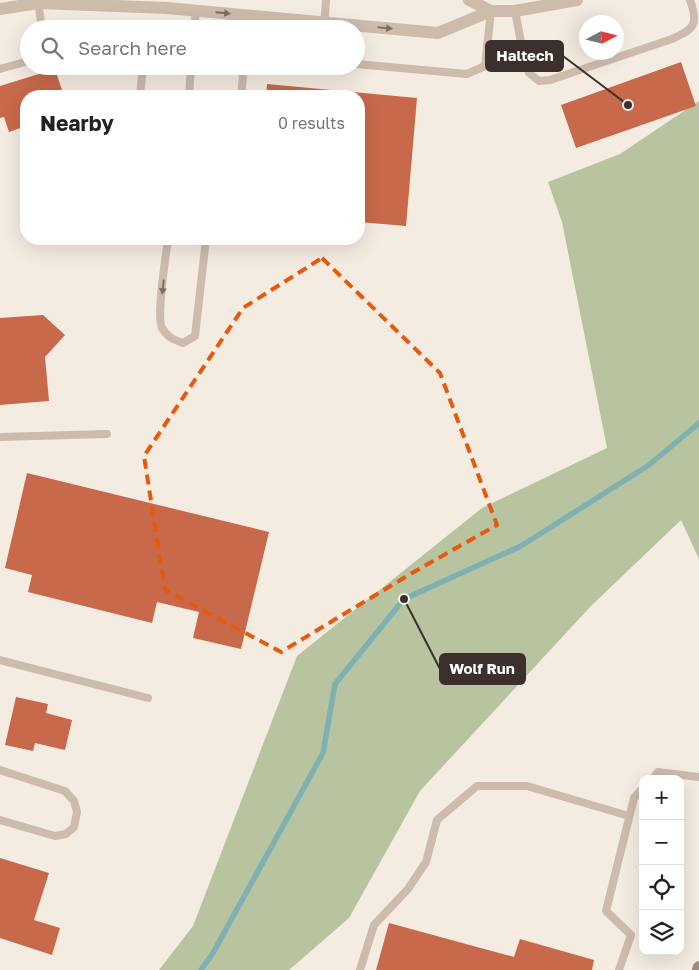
<!DOCTYPE html>
<html lang="en">
<head>
<meta charset="utf-8">
<style>
  :root { --surface:#fff; --page:#f2f2f2; --text:#222; --muted:#767676; --line:#e0e0e0 }
  body { margin:0; font-family:"Golos Text",sans-serif; background:var(--page); color:var(--text) }
  .controls { position:absolute; right:15px; bottom:15px; display:grid; overflow:hidden; border-radius:10px; box-shadow:0 5px 20px #0002 }
  .controls button { width:45px; height:45px; display:grid; place-items:center; padding:0; border:0; border-bottom:1px solid var(--line); background:var(--surface); color:var(--text); font:25px sans-serif }
  .compass { position:absolute; left:579px; top:15px; width:45px; height:45px; border-radius:50%; background:var(--surface); box-shadow:0 5px 20px #0002; rotate:83deg }
  .list { margin:0; padding:0; list-style:none }
  h2 { display:flex; justify-content:space-between; align-items:center; height:65px; margin:0; padding:0 20px; font-size:21px }
  h2 small { font-size:16px; font-weight:400; color:var(--muted) }
  .icon { flex:none; width:28px; height:28px; fill:none; stroke:currentColor; stroke-width:2; stroke-linecap:round; stroke-linejoin:round }
  .map { position:relative; flex:none; width:699px; height:970px; overflow:hidden }
  .search { position:absolute; background:var(--surface); box-shadow:0 5px 20px #0002; left:20px; top:20px; width:345px; height:55px; display:flex; align-items:center; gap:12px; box-sizing:border-box; padding:0 18px; border-radius:28px; color:var(--muted); font-size:19px }
  .panel { position:absolute; background:var(--surface); box-shadow:0 5px 20px #0002; left:20px; top:90px; width:345px; height:155px; border-radius:20px }
  .map>svg:first-child { display:block }
  .green { fill:#b8c4a0 }
  .lines { fill:none; stroke-linecap:round; stroke-linejoin:round }
  .stream { stroke:#7fb0b2; stroke-width:5.5 }
  .building { fill:#c8694b }
  .lane { stroke:#cdbbac; stroke-width:8 }
  .street { stroke:#cdbbac; stroke-width:12 }
  .secondary { stroke:#a18a7d; stroke-width:12 }
  .oneway { fill:#7d6f65 }
  .marked { fill:none; stroke:#e8590c; stroke-width:4; stroke-dasharray:10 6; stroke-linejoin:round }
  .leader { fill:none; stroke:#3b302b; stroke-width:2 }
  .callout-dot { fill:#3b302b; stroke:#fbf5ee; stroke-width:2 }
  .callout { fill:#3b302b; stroke:#3b302b; stroke-width:2 }
  .callout-label { font-size:15px; text-anchor:middle; font-weight:bold; fill:#fff }
</style>
</head>
<body>
<div class="map">
<svg width="699" height="970" viewBox="0 0 699 970">
  <rect width="100%" height="100%" fill="#f4ebe1"/>
  <path class="green" d="M699 101V559L681 520 591 606 420 791 349 918 289 970H159L193 926 297 656 482 508 607 448 562 222 548 182 620 154Z"/>
  <g class="lines">
    <path class="stream" d="M201 970 213 953 323 753 335 684 404 599 521 546 649 465 699 423"/>
  </g>
  <path class="building" d="M681 62 696 106 576 148 561 105Z
    M55 69 64 96H26V126L9 132 4 117 0 118V86Z
    M267 84 417 98 406 226 359 222V96H266Z
    M43 315 65 335 45 357 49 401 0 405V318Z
    M27 473 269 532 241 649 193 638 199 612 157 602 152 623 28 592 32 575 5 568Z
    M16 697 48 704 46 713 72 720 65 750 35 743 33 751 5 745Z
    M0 858 49 873 34 920 60 928 52 955 0 938Z
    M389 923 514 957 520 939 594 960 592 970H376Z"/>
  <g class="lines">
    <path class="lane" d="M38 1 42 29
      M515 11 524 58 529 73 539 81 550 80 672 39C694 29 699 25 690 0
      M194 29 196 11
      M324 29 326 0
      M356 64 467 74 485 66 491 11
      M0 69 29 61
      M140 96 143 66
      M189 96 191 66
      M241 96 244 66
      M168 239C166 255 156 316 162 328 167 337 174 340 183 343L195 336 206 239
      M0 437 107 434
      M0 660 148 698
      M0 770 65 791 74 801 77 812 74 827 66 834 55 836 0 820
      M652 779 658 772 699 777
      M360 970 374 925 408 889 426 862 437 820 477 786H527L629 816
      M619 970 631 935 606 911 634 798 643 788"/>
    <path class="street" d="M469 0 491 11
      M0 9 38 3 167 8 438 33 491 11H515L577 0"/>
    <path class="secondary" d="M698 970 699 967"/>
  </g>
  <defs><path id="oneway-solid" d="M-6-.8H1V-3.2L6.5 0L1 3.2V.8H-6Z" transform="scale(1.25)"/></defs>
  <g class="oneway">
    <use href="#oneway-solid" transform="translate(223 13) rotate(5)"/>
    <use href="#oneway-solid" transform="translate(385 28) rotate(6)"/>
    <use href="#oneway-solid" transform="translate(163 287) rotate(96)"/>
  </g>
  <path class="marked" d="M322 258 440 373 497 525 412 573 281 652 165 590 144 456 243 308Z"/>
  <path class="leader" d="M628 105L563 56M404 599L440 669"/>
  <g class="callout-dot">
    <circle cx="628" cy="105" r="5"/>
    <circle cx="404" cy="599" r="5"/>
  </g>
  <g class="callout">
    <rect x="486" y="41" width="77" height="30" rx="5"/>
    <rect x="440" y="654" width="85" height="30" rx="5"/>
  </g>
  <g class="callout-label">
    <text x="525" y="61">Haltech</text>
    <text x="482" y="674">Wolf Run</text>
  </g>
</svg>
<div class="controls">
<button>+</button>
<button>−</button>
<button><svg class="icon" aria-label="locate" viewBox="0 0 24 24"><circle cx="12" cy="12" r="6"/><path d="M12 2v4M12 18v4M2 12h4M18 12h4"/></svg></button>
<button><svg class="icon" aria-label="layers" viewBox="0 0 24 24"><path d="M12 4l9 5-9 5-9-5zM3 14l9 5 9-5"/></svg></button>
</div>
<svg class="compass" viewBox="-18 -18 36 36"><path d="M0-13l5 13h-10z" fill="#e53935"/><path d="M0 13l5-13h-10z" fill="#767676"/></svg>
<div class="search"><svg class="icon" aria-label="search" viewBox="0 0 24 24"><circle cx="10" cy="10" r="6"/><path d="M15 15l6 6"/></svg>Search here</div>
<section class="panel">
<h2>Nearby<small>0 results</small></h2>
<ul class="list">
</ul>
</section>
</div>
</body>
</html>
